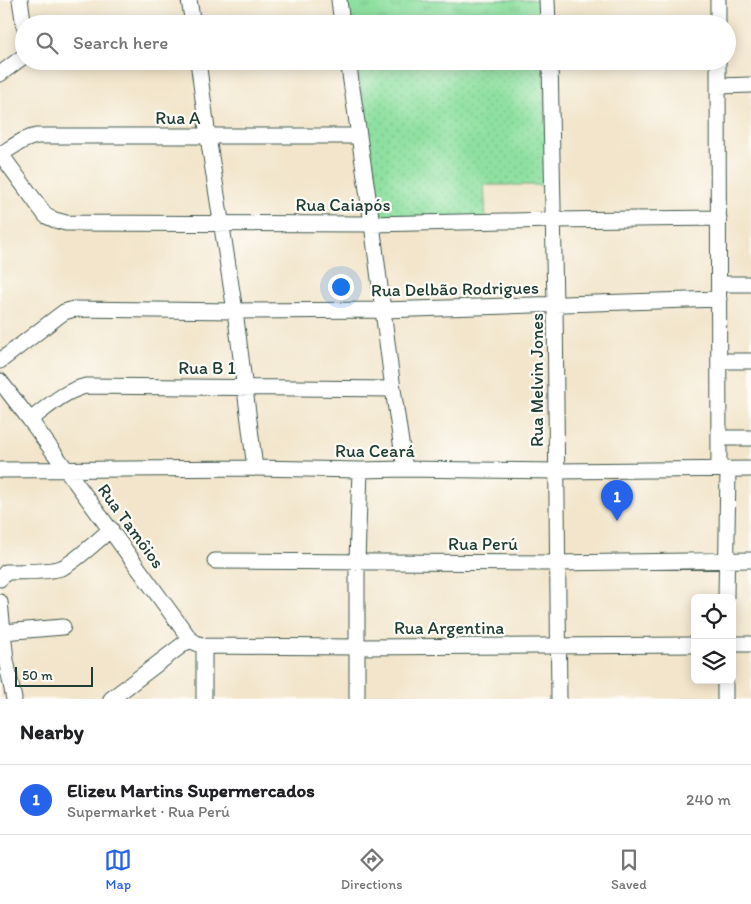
<!DOCTYPE html>
<html lang="en">
<head>
<meta charset="utf-8">
<style>
  :root { --surface:#fff; --page:#f6f6f6; --text:#202124; --muted:#757577; --line:#e0e0e0; --accent:#2563eb }
  body { margin:0; font-family:Itim,sans-serif; background:var(--page); color:var(--text) }
  .controls { position:absolute; right:15px; bottom:15px; display:grid; overflow:hidden; border-radius:8px; box-shadow:0 2px 12px #0003 }
  .controls button { width:45px; height:45px; display:grid; place-items:center; padding:0; border:0; border-bottom:1px solid var(--line); background:var(--surface); color:var(--text); font:25px sans-serif }
  .scale { position:absolute; left:15px; bottom:12px; width:78px; box-sizing:border-box; padding-left:5px; border:2px solid #1f3d34; border-top:0; font-size:14px; line-height:18px; white-space:nowrap; color:#1f3d34; -webkit-text-stroke:4px #fdfcf7; paint-order:stroke }
  .you { position:absolute; left:340px; top:286px; width:18px; height:18px; margin:-12px; border:4px solid #fff; border-radius:50%; background:#1a73e8; box-shadow:0 0 0 8px #1a73e833 }
  .badge { display:grid; place-items:center; width:32px; height:32px; border-radius:50%; background:var(--accent); color:#fff; font-size:16px; font-weight:700 }
  .pin { position:absolute; translate:-50% -41px; filter:drop-shadow(0 1px 2px #0008) }
  .pin::after { content:''; position:absolute; top:26px; width:18px; height:15px; background:inherit; clip-path:polygon(0 0,100% 0,50% 100%) }
  .list { margin:0; padding:0; list-style:none }
  h2 { display:flex; justify-content:space-between; align-items:center; height:65px; margin:0; padding:0 20px; font-size:21px }
  h2 small { font-size:16px; font-weight:400; color:var(--muted) }
  .list li { display:grid; grid-template-columns:32px 1fr auto; gap:15px; align-items:center; box-sizing:border-box; height:70px; padding:0 20px; border-top:1px solid var(--line) }
  .list b { display:block; font-size:19px; white-space:nowrap }
  .list p { margin:0; font-size:16px; white-space:nowrap; color:var(--muted) }
  .list em { font-size:16px; font-style:normal; color:var(--muted) }
  .icon { flex:none; width:28px; height:28px; fill:none; stroke:currentColor; stroke-width:2; stroke-linecap:round; stroke-linejoin:round }
  .map { position:relative; flex:none; width:751px; height:699px; overflow:hidden }
  .search { position:absolute; background:var(--surface); box-shadow:0 2px 12px #0003; left:15px; right:15px; top:15px; height:55px; display:flex; align-items:center; gap:12px; box-sizing:border-box; padding:0 18px; border-radius:28px; color:var(--muted); font-size:19px }
  .sheet { height:135px; background:var(--surface) }
  nav { display:flex; justify-content:space-around; align-items:center; box-sizing:border-box; height:70px; border-top:1px solid var(--line); background:var(--surface); font-size:14px; color:var(--muted) }
  nav a { display:grid; justify-items:center; gap:2px }
  nav .on { color:var(--accent) }
  .map>svg:first-child { display:block }
  .grass { fill:url(#grass-dots); stroke:#568e6a }
  .park { fill:url(#park-tufts); stroke:#568e6a }
  .lines { fill:none; stroke-linecap:round; stroke-linejoin:round }
  .minor-casing { stroke:#3f564b; stroke-width:17 }
  .minor { stroke:#fff; stroke-width:15 }
  .labels { text-anchor:middle; stroke-width:4.5; stroke-linejoin:round; paint-order:stroke }
  .street-label { font-size:18px; fill:#1f3d34; stroke:#fdfcf7 }
</style>
</head>
<body>
<div class="map">
<svg width="751" height="699" viewBox="0 0 751 699">
  <defs>
    <pattern id="grass-dots" width="8" height="8" patternUnits="userSpaceOnUse" patternTransform="scale(1.25)"><rect width="8" height="8" fill="#8ee0a0"/><path d="M2 2h.1M6 6h.1" fill="none" stroke="#7ac18a" stroke-width="1.8" stroke-linecap="round"/></pattern>
    <pattern id="park-tufts" width="24" height="20" patternUnits="userSpaceOnUse" patternTransform="scale(1.25)"><rect width="24" height="20" fill="#8ee0a0"/><path d="M3 7l-1-3M5 7V3M7 7l1-3M15 17l-1-3M17 17v-4M19 17l1-3" fill="none" stroke="#7ac18a"/></pattern>
  </defs>
  <rect width="100%" height="100%" fill="#fdfcf7"/>
  <filter id="ink" filterUnits="userSpaceOnUse"><feTurbulence type="fractalNoise" baseFrequency=".02" numOctaves="2"/><feDisplacementMap in="SourceGraphic" scale="10" xChannelSelector="R" yChannelSelector="G"/><feConvolveMatrix kernelMatrix="1 2 1 2 8 2 1 2 1" color-interpolation-filters="sRGB"/></filter>
  <filter id="wash" filterUnits="userSpaceOnUse"><feTurbulence type="fractalNoise" baseFrequency=".0096" numOctaves="4" result="noise"/><feDisplacementMap in="SourceGraphic" scale="20" xChannelSelector="R" yChannelSelector="G"/><feGaussianBlur stdDeviation="1.12" result="paint"/><feColorMatrix in="noise" values="0 0 0 0 0 0 0 0 0 0 0 0 0 0 0 0 0 1.4 0 .05"/><feComposite in="paint" operator="in"/></filter>
  <g filter="url(#wash)">
    <rect width="100%" height="100%" fill="#f2e5cb"/>
    <path class="grass" d="M543 64 549 185H484L486 219H379L357 65Z"/>
    <path class="park" d="M347 0H542L543 24H350Z"/>
  </g>
  <g filter="url(#ink)">
    <g class="lines">
      <defs>
        <path id="minor" d="M20 0 24 26
          M189 0 193 24
          M339 0 342 24
          M547 0 548 24
          M718 24V0
          M198 61 208 137 235 311 255 468
          M348 61 372 224 393 389 405 469
          M550 61 555 305 559 699
          M718 61 719 469
          M0 74 24 56
          M718 86 751 85
          M0 153 46 216 55 220 66 223 372 224 553 220 719 218
          M1 154C13 147 23 138 37 136H359
          M719 284H751
          M0 361 56 318 64 312 74 309 235 311 383 310 719 299
          M719 361H751
          M0 381 30 420 190 639 196 643 204 646V699
          M30 420C49 406 64 391 86 386L393 389
          M719 438H751
          M0 470 255 468 360 470 405 469 556 471 751 469
          M215 561 557 563 751 560
          M0 579 6 572C23 571 45 573 61 568 74 563 99 539 111 529
          M726 598 728 469
          M0 602 6 660 14 699
          M3 632 63 627
          M732 644H751
          M204 646 357 647 695 645
          M111 699 190 639
          M357 699V562L360 470
          M725 699V680"/>
      </defs>
      <use href="#minor" class="minor-casing"/>
      <use href="#minor" class="minor"/>
    </g>
  </g>
  <g class="labels">
    <g class="street-label">
      <text x="178" y="124">Rua A</text>
      <text x="343" y="211">Rua Caiapós</text>
      <text transform="translate(455 289) rotate(-1)" y="6">Rua Delbão Rodrigues</text>
      <text x="207" y="374">Rua B 1</text>
      <text transform="translate(537 380) rotate(-90)" y="6">Rua Melvin Jones</text>
      <text x="375" y="457">Rua Ceará</text>
      <text transform="translate(131 526) rotate(54)" y="6">Rua Tamôios</text>
      <text x="483" y="550">Rua Perú</text>
      <text x="449" y="634">Rua Argentina</text>
    </g>
  </g>
</svg>
<div class="controls">
<button><svg class="icon" aria-label="locate" viewBox="0 0 24 24"><circle cx="12" cy="12" r="6"/><path d="M12 2v4M12 18v4M2 12h4M18 12h4"/></svg></button>
<button><svg class="icon" aria-label="layers" viewBox="0 0 24 24"><path d="M12 4l9 5-9 5-9-5zM3 14l9 5 9-5"/></svg></button>
</div>
<div class="scale">50 m</div>
<div class="you"></div>
<div class="pin badge" style="left:617px;top:521px">1</div>
<div class="search"><svg class="icon" aria-label="search" viewBox="0 0 24 24"><circle cx="10" cy="10" r="6"/><path d="M15 15l6 6"/></svg>Search here</div>
</div>
<section class="sheet">
<h2>Nearby<small></small></h2>
<ul class="list">
<li><span class="badge">1</span><div><b>Elizeu Martins Supermercados</b><p>Supermarket · Rua Perú</p></div><em>240 m</em></li>
</ul>
</section>
<nav>
<a class="on"><svg class="icon" aria-label="map" viewBox="0 0 24 24"><path d="M3 6l6-2 6 2 6-2v14l-6 2-6-2-6 2zM9 4v14M15 6v14"/></svg>Map</a>
<a><svg class="icon" aria-label="directions" viewBox="0 0 24 24"><path d="M12 3l9 9-9 9-9-9zM9 14v-3h6M13 9l2 2-2 2"/></svg>Directions</a>
<a><svg class="icon" aria-label="saved" viewBox="0 0 24 24"><path d="M7 4h10v16l-5-4-5 4z"/></svg>Saved</a>
</nav>
</body>
</html>
